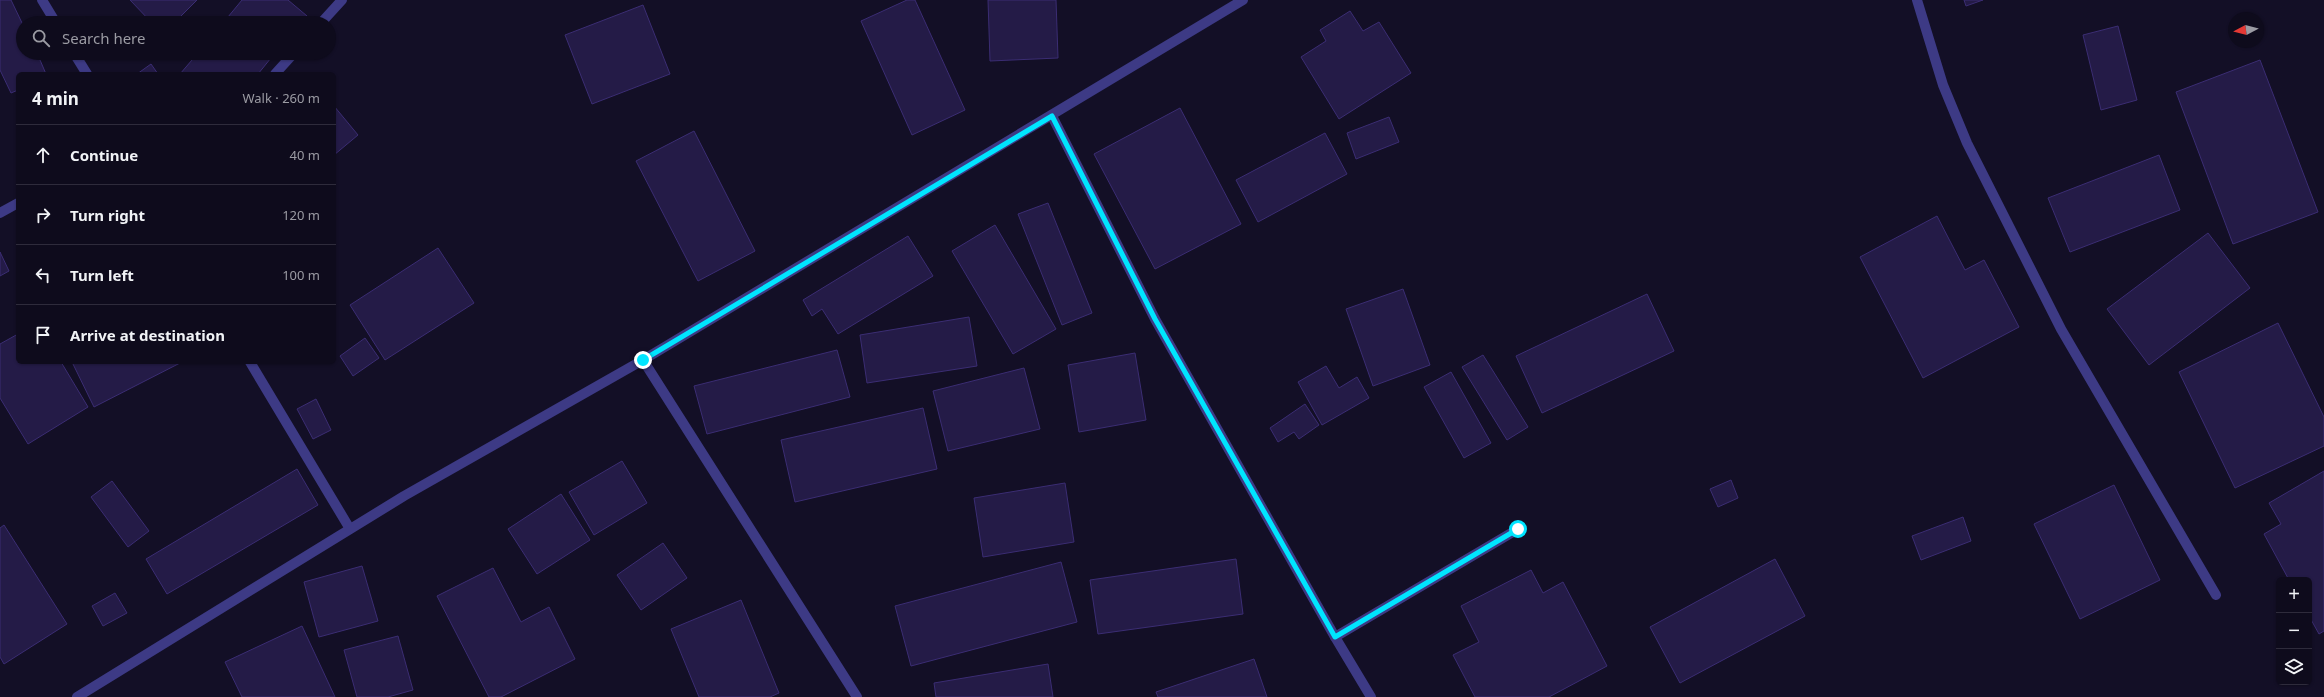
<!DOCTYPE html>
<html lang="en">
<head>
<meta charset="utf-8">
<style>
  :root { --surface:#0e0b1c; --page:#1c1929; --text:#f1f3f6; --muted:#9b9ba3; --line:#2e2b3b }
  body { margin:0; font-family:"Noto Sans",sans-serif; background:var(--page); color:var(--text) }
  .controls { position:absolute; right:12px; bottom:12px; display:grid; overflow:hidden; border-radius:6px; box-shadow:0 1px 3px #0004 }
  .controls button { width:36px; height:36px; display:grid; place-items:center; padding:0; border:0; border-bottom:1px solid var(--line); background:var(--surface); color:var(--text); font:20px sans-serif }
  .compass { position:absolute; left:2228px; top:12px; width:36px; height:36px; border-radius:50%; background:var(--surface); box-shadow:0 1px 3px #0004; rotate:263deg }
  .stop { position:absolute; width:12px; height:12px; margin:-9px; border:3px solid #00e5ff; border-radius:50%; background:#fff }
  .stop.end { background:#00e5ff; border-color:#fff; box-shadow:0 1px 4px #0008 }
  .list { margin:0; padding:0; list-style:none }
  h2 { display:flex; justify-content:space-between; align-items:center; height:52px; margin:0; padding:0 16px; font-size:17px }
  h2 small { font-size:13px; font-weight:400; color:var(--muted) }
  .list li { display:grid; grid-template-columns:26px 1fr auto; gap:12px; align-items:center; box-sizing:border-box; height:60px; padding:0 16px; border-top:1px solid var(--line) }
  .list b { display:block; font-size:15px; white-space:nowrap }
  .list em { font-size:13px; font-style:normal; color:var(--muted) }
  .icon { flex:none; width:22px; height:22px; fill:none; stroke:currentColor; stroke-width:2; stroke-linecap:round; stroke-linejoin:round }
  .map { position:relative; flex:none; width:2324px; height:697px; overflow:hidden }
  .search { position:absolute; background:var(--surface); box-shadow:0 1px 3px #0004; left:16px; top:16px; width:320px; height:44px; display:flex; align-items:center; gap:10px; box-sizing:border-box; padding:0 14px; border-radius:22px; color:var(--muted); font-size:15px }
  .panel { position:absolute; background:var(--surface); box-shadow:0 1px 3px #0004; left:16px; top:72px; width:320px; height:292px; border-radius:6px }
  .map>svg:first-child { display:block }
  .building { fill:#241b47; stroke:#3b2d73 }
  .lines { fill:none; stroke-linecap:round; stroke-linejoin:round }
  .lane { stroke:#3d3a85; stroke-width:10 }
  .street { stroke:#3d3a85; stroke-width:10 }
  .route { stroke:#00e5ff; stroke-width:5 }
</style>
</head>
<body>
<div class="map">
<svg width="2324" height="697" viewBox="0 0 2324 697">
  <rect width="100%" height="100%" fill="#130f26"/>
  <path class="building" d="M0 0H11L23 25V53H37L46 74H18V90L11 93 0 70Z
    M130 0H197L174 23H152Z
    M242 0H288L307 16 301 23H223Z
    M907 0H915L965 110 912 135 861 21Z
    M988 0H1056L1058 58 990 61Z
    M1964 0H1983L1966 6Z
    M643 5 670 74 592 104 565 35Z
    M1350 11 1363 31 1379 22 1411 73 1339 119 1301 57 1326 41 1320 30Z
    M2118 26 2137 100 2101 110 2083 35Z
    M198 53H275L258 74H180Z
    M2260 60 2318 212 2233 244 2176 92Z
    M151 64 158 74H137Z
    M334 106 358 135 334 155Z
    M1180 108 1241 224 1155 269 1094 154Z
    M1389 117 1399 142 1356 159 1347 133Z
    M694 131 755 251 698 281 636 161Z
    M1325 133 1347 174 1258 222 1236 180Z
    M2159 155 2180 210 2070 252 2048 198Z
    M1048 203 1092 313 1062 325 1018 214Z
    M1937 216 1965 270 1984 260 2019 327 1923 378 1860 257Z
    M995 225 1056 329 1013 354 952 251Z
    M2208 233 2250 288 2149 365 2107 309Z
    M908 236 933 276 838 334 822 309 812 316 803 300Z
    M438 248 474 303 385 360 350 305Z
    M0 252 9 271 0 276Z
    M1403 289 1430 365 1373 386 1346 309Z
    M1647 294 1674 351 1542 413 1516 356Z
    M969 317 977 366 867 383 860 335Z
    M2278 323 2324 417V446L2235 488 2179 372Z
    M18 334V362H61L88 407 28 444 0 398V344Z
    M365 338 379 358 353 376 340 356Z
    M837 350 850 397 707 434 694 386Z
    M1135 353 1146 420 1079 432 1068 365Z
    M1483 355 1528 427 1507 440 1462 367Z
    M72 362H182L94 407Z
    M1326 366 1339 388 1357 377 1369 398 1322 425 1298 382Z
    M1024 368 1040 429 948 451 933 391Z
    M1451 372 1491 443 1464 458 1424 387Z
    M316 399 331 430 313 439 297 409Z
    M1305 404 1319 425 1299 439 1294 432 1278 442 1270 428Z
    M923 408 937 469 795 502 781 440Z
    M622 461 647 503 594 535 569 492Z
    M297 469 318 505 167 594 146 559Z
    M2324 471V631L2319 634 2309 616V580H2289L2264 534 2281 524 2269 503Z
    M1731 480 1738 498 1718 507 1710 489Z
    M112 481 149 531 128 547 91 497Z
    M1065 483 1074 542 983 557 974 498Z
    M2114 485 2160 580 2080 619 2034 524Z
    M561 494 590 540 537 574 508 529Z
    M1963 517 1971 541 1921 560 1912 536Z
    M4 525 67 624 4 664 0 657V528Z
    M663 543 687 578 641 610 617 575Z
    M1236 559 1243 614 1098 634 1090 580Z
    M1775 559 1805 616 1680 683 1650 627Z
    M1061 562 1077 622 911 666 895 606Z
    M362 566 378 621 319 637 304 582Z
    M493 568 521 622 549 607 575 659 501 697H489L437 596Z
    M1531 570 1543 593 1563 582 1607 666 1549 697H1475L1453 655 1479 642 1461 606Z
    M115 593 127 613 103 626 92 606Z
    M741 600 779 693 770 697H699L671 629Z
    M302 626 335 697H242L225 662Z
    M398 636 413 690 388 697H357L344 650Z
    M1254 659 1267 697H1158L1156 692Z
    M1048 664 1053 697H936L934 683Z"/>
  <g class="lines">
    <path class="lane" d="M1335 637 1518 529"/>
    <path class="street" d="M42 0 56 23
      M1917 0 1943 85 1967 143 2061 329 2216 595
      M321 23 342 0
      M74 53 87 74
      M275 74 294 53
      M1052 116 1155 319 1335 637 1371 697
      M0 213 18 203
      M643 360 857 697
      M250 362 350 529
      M77 697 404 496 643 360 1243 0"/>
  </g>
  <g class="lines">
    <path class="route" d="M643 360 1052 116 1155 319 1335 637 1518 529"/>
  </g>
</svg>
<div class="controls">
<button>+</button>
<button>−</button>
<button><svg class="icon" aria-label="layers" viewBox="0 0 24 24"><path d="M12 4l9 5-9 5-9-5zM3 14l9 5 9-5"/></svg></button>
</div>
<svg class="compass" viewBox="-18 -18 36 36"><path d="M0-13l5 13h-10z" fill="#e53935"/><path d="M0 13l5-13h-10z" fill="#9b9ba3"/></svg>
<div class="stop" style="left:1518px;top:529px"></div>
<div class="stop end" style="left:643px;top:360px"></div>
<div class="search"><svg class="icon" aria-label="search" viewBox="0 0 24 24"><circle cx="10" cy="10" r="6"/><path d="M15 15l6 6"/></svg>Search here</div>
<section class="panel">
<h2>4 min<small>Walk · 260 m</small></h2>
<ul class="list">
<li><svg class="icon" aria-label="ahead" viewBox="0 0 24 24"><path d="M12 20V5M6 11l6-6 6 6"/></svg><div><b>Continue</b></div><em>40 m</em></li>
<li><svg class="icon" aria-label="right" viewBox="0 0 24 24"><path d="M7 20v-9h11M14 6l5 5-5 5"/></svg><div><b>Turn right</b></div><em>120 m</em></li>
<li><svg class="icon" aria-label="left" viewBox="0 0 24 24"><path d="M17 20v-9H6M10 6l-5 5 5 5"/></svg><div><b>Turn left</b></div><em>100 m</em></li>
<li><svg class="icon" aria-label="arrive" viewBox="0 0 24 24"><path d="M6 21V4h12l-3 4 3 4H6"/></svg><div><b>Arrive at destination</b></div></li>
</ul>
</section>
</div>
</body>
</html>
